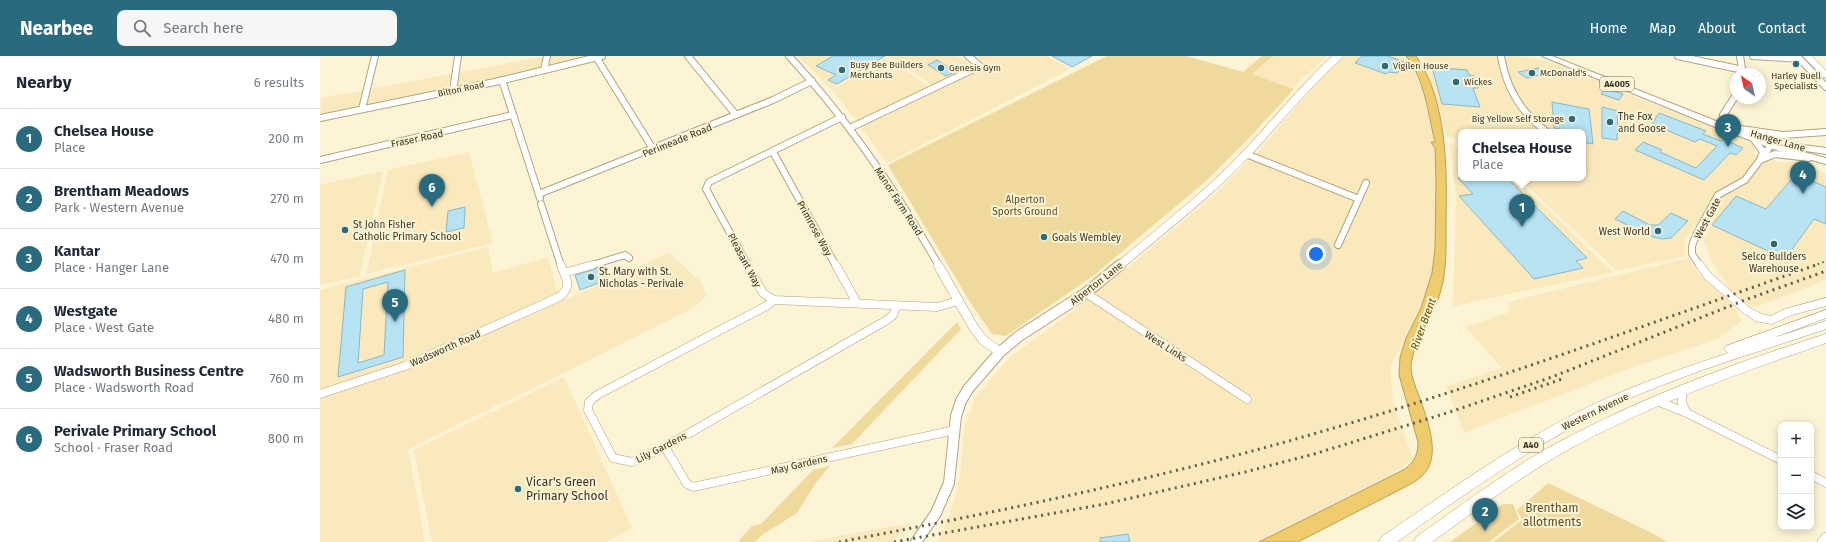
<!DOCTYPE html>
<html lang="en">
<head>
<meta charset="utf-8">
<style>
  :root { --surface:#fff; --page:#f6f6f7; --text:#1f2937; --muted:#747a83; --line:#e0e1e3; --accent:#2a6a7e }
  body { margin:0; font-family:"Fira Sans",sans-serif; background:var(--page); color:var(--text) }
  .controls { position:absolute; right:12px; bottom:12px; display:grid; overflow:hidden; border-radius:8px; box-shadow:0 2px 10px #0003 }
  .controls button { width:36px; height:36px; display:grid; place-items:center; padding:0; border:0; border-bottom:1px solid var(--line); background:var(--surface); color:var(--text); font:20px sans-serif }
  .compass { position:absolute; left:1410px; top:12px; width:36px; height:36px; border-radius:50%; background:var(--surface); box-shadow:0 2px 10px #0003; rotate:326deg }
  .you { position:absolute; left:996px; top:198px; width:14px; height:14px; margin:-10px; border:3px solid #fff; border-radius:50%; background:#1a73e8; box-shadow:0 0 0 6px #1a73e833 }
  .badge { display:grid; place-items:center; width:26px; height:26px; border-radius:50%; background:var(--accent); color:#fff; font-size:13px; font-weight:700 }
  .pin { position:absolute; translate:-50% -33px; filter:drop-shadow(0 1px 2px #0008) }
  .pin::after { content:''; position:absolute; top:21px; width:14px; height:12px; background:inherit; clip-path:polygon(0 0,100% 0,50% 100%) }
  .popup { position:absolute; left:1138px; top:73px; width:128px; height:52px; box-sizing:border-box; display:grid; place-content:center; border-radius:8px; background:var(--surface); filter:drop-shadow(0 1px 3px #0005); font-size:13px; white-space:nowrap; color:var(--muted) }
  .popup b { font-size:15px; color:var(--text) }
  .popup::after { content:''; position:absolute; left:50%; top:100%; margin-left:-8px; border:8px solid transparent; border-top-color:var(--surface) }
  .list { margin:0; padding:0; list-style:none }
  h2 { display:flex; justify-content:space-between; align-items:center; height:52px; margin:0; padding:0 16px; font-size:17px }
  h2 small { font-size:13px; font-weight:400; color:var(--muted) }
  .list li { display:grid; grid-template-columns:26px 1fr auto; gap:12px; align-items:center; box-sizing:border-box; height:60px; padding:0 16px; border-top:1px solid var(--line) }
  .list b { display:block; font-size:15px; white-space:nowrap }
  .list p { margin:0; font-size:13px; white-space:nowrap; color:var(--muted) }
  .list em { font-size:13px; font-style:normal; color:var(--muted) }
  .icon { flex:none; width:22px; height:22px; fill:none; stroke:currentColor; stroke-width:2; stroke-linecap:round; stroke-linejoin:round }
  .map { position:relative; flex:none; width:1506px; height:486px; overflow:hidden }
  header { display:flex; align-items:center; gap:24px; box-sizing:border-box; height:56px; padding:0 20px; background:var(--accent); color:#fff }
  header strong { font-size:19px }
  nav { display:flex; gap:22px; margin-inline-start:auto; font-size:14px }
  .search { width:280px; height:36px; background:var(--page); display:flex; align-items:center; gap:10px; box-sizing:border-box; padding:0 14px; border-radius:8px; color:var(--muted); font-size:15px }
  main { display:flex }
  aside { flex:1; background:var(--surface) }
  .map>svg:first-child { display:block }
  .built { fill:#fae9bd }
  .green { fill:#efd99d }
  .water { fill:#eecc6e; stroke:#b89f58 }
  .building { fill:#b8e3f3; stroke:#8db6c6; fill-rule:evenodd }
  .lines { fill:none; stroke-linecap:round; stroke-linejoin:round }
  .minor-far1-casing { stroke:#b1a482; stroke-width:8 }
  .minor-casing { stroke:#b1a482; stroke-width:9 }
  .tertiary-far1-casing { stroke:#b1a482; stroke-width:8 }
  .tertiary-casing { stroke:#b1a482; stroke-width:10 }
  .secondary-far1-casing { stroke:#b1a482; stroke-width:9 }
  .secondary-casing { stroke:#b1a482; stroke-width:12 }
  .primary-casing { stroke:#b1a482; stroke-width:2 }
  .trunk-casing { stroke:#b1a482; stroke-width:1 }
  .minor-far1 { stroke:#fff; stroke-width:6 }
  .minor { stroke:#fff; stroke-width:8 }
  .tertiary-far1 { stroke:#fff; stroke-width:6 }
  .tertiary { stroke:#fff; stroke-width:9 }
  .secondary-far1 { stroke:#fff; stroke-width:8 }
  .secondary { stroke:#fff; stroke-width:10 }
  .primary { fill:#fff; fill-rule:evenodd }
  .trunk { fill:#fff; fill-rule:evenodd }
  .rail-far1 { stroke:#625c4a; stroke-width:2; stroke-dasharray:1.5 3.5; stroke-linecap:butt }
  .rail { stroke:#625c4a; stroke-width:3; stroke-dasharray:2 4.5; stroke-linecap:butt }
  .poi-dot { fill:#2a6a7e; stroke:#fdf3d5; stroke-width:1.5 }
  .labels { text-anchor:middle; stroke-width:4; stroke-linejoin:round; paint-order:stroke }
  .far-poi-label { font-size:9px; fill:#3a3526; stroke:#fdf3d5; text-anchor:start }
  .shield { fill:#fdf3d5; stroke:#746e5a; stroke-width:1 }
  .shield-label { font-size:9px; font-weight:bold; fill:#3a3526 }
  .far-street-label { font-size:9px; fill:#3a3526; stroke:#fdf3d5 }
  .poi-label { font-size:10px; fill:#3a3526; stroke:#fdf3d5; text-anchor:start }
  .street-label { font-size:10px; fill:#3a3526; stroke:#fdf3d5 }
  .park-label { font-size:10px; fill:#5b4d26; stroke:#fdf3d5 }
  .water-label { font-size:11px; font-style:italic; fill:#665001; stroke:#fdf3d5 }
  .near-poi-label { font-size:12px; fill:#3a3526; stroke:#fdf3d5; text-anchor:start }
  .near-park-label { font-size:12px; fill:#5b4d26; stroke:#fdf3d5 }
</style>
</head>
<body>
<header>
<strong>Nearbee</strong>
<div class="search"><svg class="icon" aria-label="search" viewBox="0 0 24 24"><circle cx="10" cy="10" r="6"/><path d="M15 15l6 6"/></svg>Search here</div>
<nav><a>Home</a><a>Map</a><a>About</a><a>Contact</a></nav>
</header>
<main>
<aside>
<h2>Nearby<small>6 results</small></h2>
<ul class="list">
<li><span class="badge">1</span><div><b>Chelsea House</b><p>Place</p></div><em>200 m</em></li>
<li><span class="badge">2</span><div><b>Brentham Meadows</b><p>Park · Western Avenue</p></div><em>270 m</em></li>
<li><span class="badge">3</span><div><b>Kantar</b><p>Place · Hanger Lane</p></div><em>470 m</em></li>
<li><span class="badge">4</span><div><b>Westgate</b><p>Place · West Gate</p></div><em>480 m</em></li>
<li><span class="badge">5</span><div><b>Wadsworth Business Centre</b><p>Place · Wadsworth Road</p></div><em>760 m</em></li>
<li><span class="badge">6</span><div><b>Perivale Primary School</b><p>School · Fraser Road</p></div><em>800 m</em></li>
</ul>
</aside>
<div class="map">
<svg width="1506" height="486" viewBox="0 0 1506 486">
  <rect width="100%" height="100%" fill="#fdf3d5"/>
  <path class="built" d="M227 0H273L193 20 0 61 1 42Z
    M478 0H565L511 33Z
    M569 0H637L653 10 613 30Z
    M656 0H727L750 13 567 107 540 71 665 12 664 6Z
    M953 0H1007L972 32 931 18Z
    M1025 0H1082L1094 14 1104 37 1113 78 1117 131 1116 205 1104 253 1070 310 1073 345 1093 403 1073 417 939 486H617L631 455 640 421 644 374 655 342 689 302 773 240 892 141 937 97 1003 20Z
    M1102 0H1200L1242 9 1323 44 1430 86 1436 92 1433 97 1459 106H1478L1491 110 1506 118V224L1433 252 1410 233 1391 204 1384 186 1406 129 1365 183V200L1297 215 1199 122H1263V76H1141V85L1127 80 1107 9Z
    M566 2 610 31 537 65 512 34Z
    M1130 87 1141 93V122H1195L1293 216 1133 250 1136 141Z
    M149 96 173 187 46 218 68 114Z
    M63 115 40 220 0 229V129Z
    M168 191 173 217 228 201 240 246 349 197 381 226 386 240 373 252 246 316 88 393 105 486H0V234Z
    M1368 202 1380 220 1399 236 1417 255 1422 265 1397 283 1304 314 1144 377 1126 330 1182 312 1145 271 1189 256V246Z
    M244 321 312 472 286 486H112L94 394Z
    M590 467 574 486H488Z"/>
  <path class="green" d="M787 0H866L923 16 942 0H953L932 18 974 33 930 81 886 125 773 220 686 280 672 278 650 246 568 109Z
    M637 266 641 273 532 388 512 392Z
    M510 410 495 428 477 457 442 479 435 486H418L432 470 441 468 493 414Z
    M1228 427 1334 478 1347 486H1173L1202 464 1197 454Z
    M1183 448H1193L1199 463 1169 486H1130Z"/>
  <path class="water" d="M1086 0H1096C1128 45 1127 115 1126 168 1126 190 1127 212 1121 234 1115 259 1093 285 1091 310 1091 322 1097 334 1101 345 1108 367 1122 401 1102 420 1098 424 1092 427 1087 430L978 486H939L1085 413C1095 405 1098 398 1098 386L1079 319 1080 301 1086 282 1101 252 1112 217 1115 193 1116 125 1115 92 1111 86H1115C1108 58 1105 23 1086 0Z"/>
  <path class="building" d="M513 0H565L517 28 508 24 516 19 496 10Z
    M732 0H772L752 11Z
    M1042 0H1068L1084 6 1082 7 1086 9 1077 17 1068 16 1066 18 1035 7Z
    M617 4 635 16 626 20 608 9Z
    M1112 11 1147 14 1149 19 1154 20 1158 32H1153L1160 51 1122 48Z
    M1218 12 1226 18 1206 22 1198 16Z
    M1285 32 1303 38 1299 44 1281 38Z
    M1232 46 1269 53 1273 88 1263 86V76H1244V74L1234 72Z
    M1282 51 1298 55 1297 84 1282 82Z
    M1339 57 1386 75 1383 78 1401 85 1403 83 1423 92 1416 99 1410 97 1384 124 1315 94 1323 86 1342 94 1340 96 1376 112 1397 90 1380 83 1375 86 1332 68Z
    M1476 118 1506 131V168L1494 163 1465 203 1392 169 1416 140 1446 153Z
    M1138 122H1187L1267 202 1256 205 1263 212 1214 223 1139 140 1153 138Z
    M145 151 144 172 126 176 128 155Z
    M1303 155 1330 169H1338L1351 157 1368 165 1351 182 1342 183 1329 180 1295 163Z
    M282 211 287 224 260 234 255 219Z
    M85 214 83 301 18 321 26 231ZM68 226 64 299 38 307 43 233Z
    M808 478 810 486H780V482Z"/>
  <g class="lines">
    <defs>
      <path id="minor-far1" d="M368 0 416 59
        M1181 0C1186 32 1201 57 1227 76
        M1358 0 1423 14
        M1420 0 1423 18
        M1433 0 1480 3 1506 31
        M276 1 333 93
        M224 14 227 0
        M182 24 220 142
        M133 35 138 0
        M42 53 55 0
        M1412 70 1403 59 1416 39
        M530 72 660 10 648 0
        M1420 73 1463 79 1506 76
        M453 96 516 210
        M1443 96 1447 95 1454 84
        M926 98 1039 143
        M0 104 193 59
        M1440 104 1455 98 1489 102
        M219 138 453 44 492 25
        M221 148 241 210
        M1018 189 1046 127
        M269 210 305 199 309 202
        M428 210 386 133 389 126 522 61
        M1380 210 1372 198V190L1376 179 1398 139 1425 124 1440 104 1443 96 1433 82"/>
      <path id="minor" d="M427 209 443 237 454 244 617 251 638 245
        M516 209 537 247
        M1380 209 1387 219 1426 254
        M244 217 272 209
        M766 237 927 343
        M454 244 448 249 277 339 269 346 268 354 293 402 312 406 345 391 567 264 573 259 577 249
        M1362 335V347L1367 357
        M0 338 85 310 239 241C253 231 246 223 241 209
        M1337 345 1367 357 1461 404
        M345 391 367 428 373 431 635 374
        M1491 419 1506 427"/>
      <path id="tertiary-far1" d="M469 0C528 64 576 134 619 210
        M0 62 175 26 282 0"/>
      <path id="tertiary" d="M618 209 654 272 663 284 680 296
        M1502 486 1506 481"/>
      <path id="secondary-far1" d="M799 210C842 173 888 139 927 97 957 65 985 30 1018 0"/>
      <path id="secondary" d="M596 486 616 457 629 427 636 360 641 345 648 333 680 296 699 280 766 237 800 209"/>
      <path id="primary" d="M1222 0H1232L1401 67 1465 91 1506 102V108L1459 95 1395 71Z
        M1476 88 1506 92V98L1473 93V89Z"/>
      <path id="trunk" d="M1483 0H1492L1506 14V21H1503Z
        M1506 242V250L1472 259 1452 268 1435 265 1420 254 1426 250 1442 258 1451 260 1465 253Z
        M1506 254V262L1453 282 1506 265V273C1433 298 1357 319 1287 353 1212 390 1145 438 1077 486H1059L1061 481C1123 439 1184 395 1250 360 1300 334 1354 315 1408 297L1404 293 1406 290Z
        M1506 278V287C1420 317 1334 347 1253 391 1204 418 1158 453 1112 486H1094L1096 481C1139 451 1181 419 1226 393 1314 344 1411 308 1506 278Z"/>
    </defs>
    <use href="#minor-far1" class="minor-far1-casing"/>
    <use href="#minor" class="minor-casing"/>
    <use href="#tertiary-far1" class="tertiary-far1-casing"/>
    <use href="#tertiary" class="tertiary-casing"/>
    <use href="#secondary-far1" class="secondary-far1-casing"/>
    <use href="#secondary" class="secondary-casing"/>
    <use href="#primary" class="primary-casing"/>
    <use href="#trunk" class="trunk-casing"/>
    <use href="#minor-far1" class="minor-far1"/>
    <use href="#minor" class="minor"/>
    <use href="#tertiary-far1" class="tertiary-far1"/>
    <use href="#tertiary" class="tertiary"/>
    <use href="#secondary-far1" class="secondary-far1"/>
    <use href="#secondary" class="secondary"/>
    <use href="#primary" class="primary"/>
    <use href="#trunk" class="trunk"/>
    <path class="rail-far1" d="M1493 210 1506 205"/>
    <path class="rail" d="M1190 341 1245 322
      M519 486C683 455 847 421 1007 374 1172 326 1334 266 1496 209
      M574 486 785 448 925 416 994 398 1130 356 1232 321 1425 244 1506 215"/>
  </g>
  <g class="poi-dot">
    <circle cx="1476" cy="8" r="4"/>
    <circle cx="1065" cy="10" r="4"/>
    <circle cx="621" cy="12" r="4"/>
    <circle cx="522" cy="14" r="4"/>
    <circle cx="1212" cy="17" r="4"/>
    <circle cx="1136" cy="26" r="4"/>
    <circle cx="1252" cy="63" r="4"/>
    <circle cx="1290" cy="66" r="4"/>
    <circle cx="25" cy="174" r="4"/>
    <circle cx="1338" cy="175" r="4"/>
    <circle cx="724" cy="181" r="4"/>
    <circle cx="1454" cy="188" r="4"/>
    <circle cx="271" cy="221" r="4"/>
    <circle cx="198" cy="433" r="4"/>
  </g>
  <g class="labels">
    <g class="far-poi-label">
      <text x="530" y="12">Busy Bee Builders<tspan x="530" dy="10">Merchants</tspan></text>
      <text x="1073" y="13">Vigilen House</text>
      <text x="629" y="15">Genesis Gym</text>
      <text x="1220" y="20">McDonald's</text>
      <text x="1476" y="23" text-anchor="middle">Harley Buell<tspan x="1476" dy="10">Specialists</tspan></text>
      <text x="1144" y="29">Wickes</text>
      <text x="1244" y="66" text-anchor="end">Big Yellow Self Storage</text>
    </g>
    <g class="shield">
      <rect x="1280" y="21" width="34" height="14" rx="3"/>
      <rect x="1199" y="382" width="24" height="14" rx="3"/>
    </g>
    <g class="shield-label">
      <text x="1297" y="31">A4005</text>
      <text x="1211" y="392">A40</text>
    </g>
    <g class="far-street-label">
      <text transform="translate(141 33) rotate(-12)" y="3">Bilton Road</text>
    </g>
    <g class="poi-label">
      <text x="1298" y="64">The Fox<tspan x="1298" dy="12">and Goose</tspan></text>
      <text x="33" y="172">St John Fisher<tspan x="33" dy="12">Catholic Primary School</tspan></text>
      <text x="1330" y="179" text-anchor="end">West World</text>
      <text x="732" y="185">Goals Wembley</text>
      <text x="1454" y="204" text-anchor="middle">Selco Builders<tspan x="1454" dy="12">Warehouse</tspan></text>
      <text x="279" y="219">St. Mary with St.<tspan x="279" dy="12">Nicholas - Perivale</tspan></text>
    </g>
    <g class="street-label">
      <text transform="translate(97 82) rotate(-12)" y="4">Fraser Road</text>
      <text transform="translate(357 84) rotate(-22)" y="4">Perimeade Road</text>
      <text transform="translate(1458 84) rotate(16)" y="4">Hanger Lane</text>
      <text transform="translate(579 145) rotate(57)" y="4">Manor Farm Road</text>
      <text transform="translate(1387 162) rotate(-62)" y="4">West Gate</text>
      <text transform="translate(495 172) rotate(61)" y="4">Primrose Way</text>
      <text transform="translate(425 204) rotate(62)" y="4">Pleasant Way</text>
      <text transform="translate(776 227) rotate(-38)" y="4">Alperton Lane</text>
      <text transform="translate(846 290) rotate(33)" y="4">West Links</text>
      <text transform="translate(125 292) rotate(-24)" y="4">Wadsworth Road</text>
      <text transform="translate(1275 355) rotate(-26)" y="4">Western Avenue</text>
      <text transform="translate(341 391) rotate(-27)" y="4">Lily Gardens</text>
      <text transform="translate(479 408) rotate(-13)" y="4">May Gardens</text>
    </g>
    <g class="park-label">
      <text x="705" y="147">Alperton<tspan x="705" dy="12">Sports Ground</tspan></text>
    </g>
    <g class="water-label">
      <text transform="translate(1103 268) rotate(-70)" y="4">River Brent</text>
    </g>
    <g class="near-poi-label">
      <text x="206" y="430">Vicar's Green<tspan x="206" dy="14">Primary School</tspan></text>
    </g>
    <g class="near-park-label">
      <text x="1232" y="456">Brentham<tspan x="1232" dy="14">allotments</tspan></text>
    </g>
  </g>
</svg>
<div class="controls">
<button>+</button>
<button>−</button>
<button><svg class="icon" aria-label="layers" viewBox="0 0 24 24"><path d="M12 4l9 5-9 5-9-5zM3 14l9 5 9-5"/></svg></button>
</div>
<svg class="compass" viewBox="-18 -18 36 36"><path d="M0-13l5 13h-10z" fill="#e53935"/><path d="M0 13l5-13h-10z" fill="#747a83"/></svg>
<div class="you"></div>
<div class="pin badge" style="left:1202px;top:171px">1</div>
<div class="popup"><b>Chelsea House</b>Place</div>
<div class="pin badge" style="left:1165px;top:475px">2</div>
<div class="pin badge" style="left:1408px;top:91px">3</div>
<div class="pin badge" style="left:1483px;top:138px">4</div>
<div class="pin badge" style="left:75px;top:266px">5</div>
<div class="pin badge" style="left:112px;top:151px">6</div>
</div>
</main>
</body>
</html>
